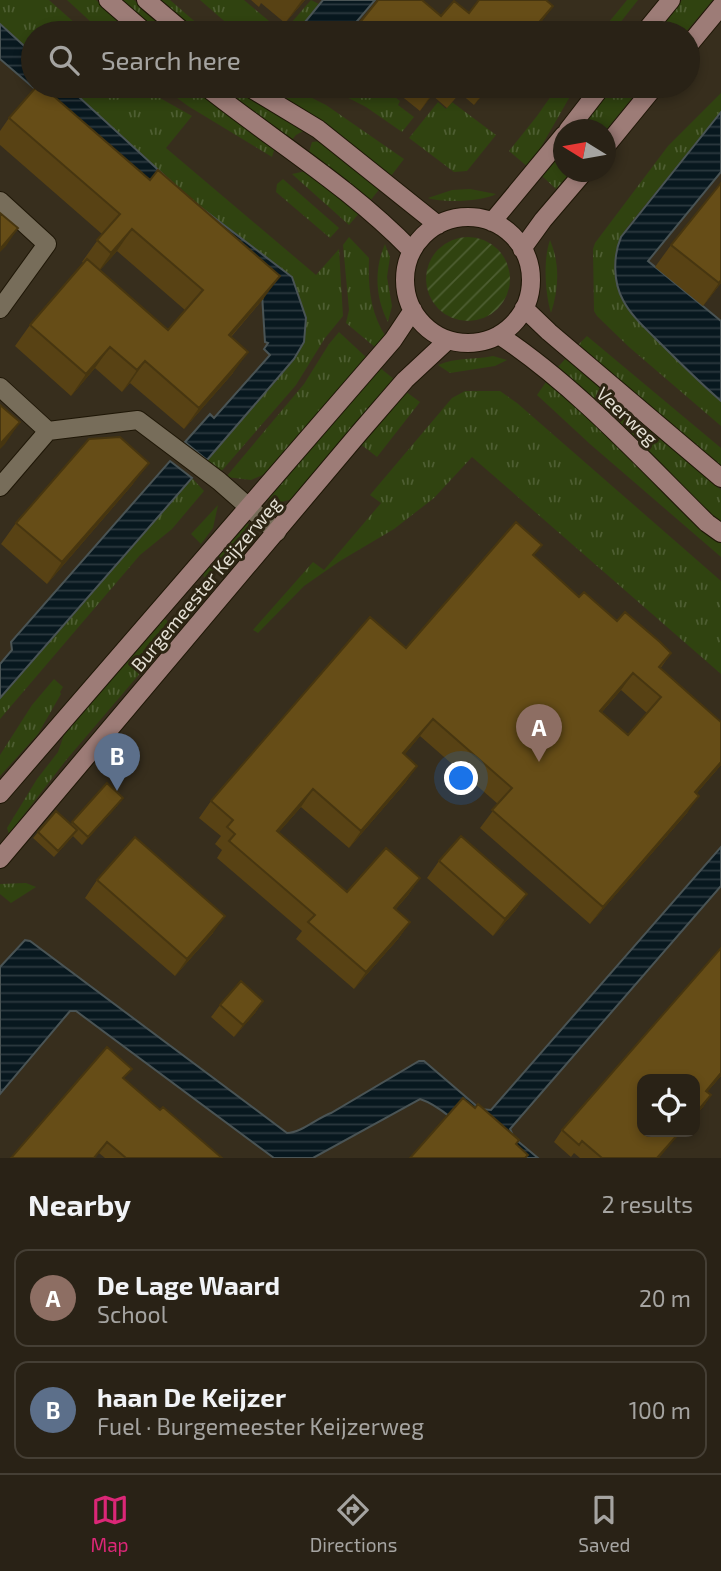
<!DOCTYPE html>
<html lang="en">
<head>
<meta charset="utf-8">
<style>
  :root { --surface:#292216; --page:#312a1f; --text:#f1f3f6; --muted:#a5a4a1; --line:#453f35; --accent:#db2777 }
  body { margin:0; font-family:"Exo 2",sans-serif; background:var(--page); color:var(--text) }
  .controls { position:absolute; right:21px; bottom:21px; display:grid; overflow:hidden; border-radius:14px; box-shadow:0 4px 10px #0003 }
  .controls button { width:63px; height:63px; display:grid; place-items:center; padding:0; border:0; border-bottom:2px solid var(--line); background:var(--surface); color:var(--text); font:35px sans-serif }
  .compass { position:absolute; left:553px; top:119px; width:63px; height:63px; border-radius:50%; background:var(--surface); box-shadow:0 4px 10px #0003; rotate:281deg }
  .you { position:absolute; left:462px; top:779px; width:24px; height:24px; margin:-18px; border:5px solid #fff; border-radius:50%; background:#1a73e8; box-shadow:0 0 0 10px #1a73e833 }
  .badge { display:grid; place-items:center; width:46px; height:46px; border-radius:50%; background:var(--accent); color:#fff; font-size:23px; font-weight:700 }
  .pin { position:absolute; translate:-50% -58px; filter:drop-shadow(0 2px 4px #0008) }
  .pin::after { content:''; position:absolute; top:37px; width:24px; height:21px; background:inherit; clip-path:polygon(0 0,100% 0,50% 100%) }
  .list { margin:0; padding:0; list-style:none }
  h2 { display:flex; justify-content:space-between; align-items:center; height:91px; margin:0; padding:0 28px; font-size:30px }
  h2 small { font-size:23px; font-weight:400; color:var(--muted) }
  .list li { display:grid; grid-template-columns:46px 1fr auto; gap:21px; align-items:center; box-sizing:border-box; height:98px; margin:0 14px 14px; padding:0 14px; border:2px solid var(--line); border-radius:14px }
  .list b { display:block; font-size:26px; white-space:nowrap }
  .list p { margin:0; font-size:23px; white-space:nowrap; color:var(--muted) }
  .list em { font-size:23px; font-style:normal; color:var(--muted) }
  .icon { flex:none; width:38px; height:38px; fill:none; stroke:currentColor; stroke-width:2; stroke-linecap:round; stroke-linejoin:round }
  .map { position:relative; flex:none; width:721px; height:1158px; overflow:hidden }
  .search { position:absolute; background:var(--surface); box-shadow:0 4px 10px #0003; left:21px; right:21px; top:21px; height:77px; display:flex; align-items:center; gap:18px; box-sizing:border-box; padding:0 24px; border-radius:38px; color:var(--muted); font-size:26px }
  .sheet { height:315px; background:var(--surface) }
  nav { display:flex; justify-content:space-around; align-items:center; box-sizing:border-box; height:98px; border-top:2px solid var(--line); background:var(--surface); font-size:19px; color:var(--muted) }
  nav a { display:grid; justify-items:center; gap:4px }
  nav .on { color:var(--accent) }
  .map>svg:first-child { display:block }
  .grass { fill:url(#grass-tufts) }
  .garden { fill:url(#garden-furrows) }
  .water { fill:url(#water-rules); stroke:#4a5455; stroke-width:2 }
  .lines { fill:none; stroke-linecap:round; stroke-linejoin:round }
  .street-casing { stroke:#1e1606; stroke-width:20 }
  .secondary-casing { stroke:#1e1606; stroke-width:20 }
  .street { stroke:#776d5a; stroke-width:18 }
  .secondary { stroke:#9d7c77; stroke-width:18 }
  .wall { fill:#584214; fill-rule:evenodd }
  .shaded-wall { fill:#473610 }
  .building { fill:#664d17; stroke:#473610; stroke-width:2; fill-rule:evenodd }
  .labels { text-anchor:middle; stroke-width:6; stroke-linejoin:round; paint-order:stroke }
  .street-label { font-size:19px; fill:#e4dfd4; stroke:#2d2513 }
</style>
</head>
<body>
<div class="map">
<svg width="721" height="1158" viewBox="0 0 721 1158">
  <defs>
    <pattern id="grass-tufts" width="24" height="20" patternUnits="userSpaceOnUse" patternTransform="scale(1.75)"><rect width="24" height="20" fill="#304310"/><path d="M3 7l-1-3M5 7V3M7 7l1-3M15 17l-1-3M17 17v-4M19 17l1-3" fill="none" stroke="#4e5e32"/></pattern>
    <pattern id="garden-furrows" width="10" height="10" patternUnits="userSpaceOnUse" patternTransform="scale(1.75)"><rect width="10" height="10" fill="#304310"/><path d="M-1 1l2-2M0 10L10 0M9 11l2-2" fill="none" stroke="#4e5e32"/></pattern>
    <pattern id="water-rules" width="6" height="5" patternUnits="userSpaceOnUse" patternTransform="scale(1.75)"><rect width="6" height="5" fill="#08181f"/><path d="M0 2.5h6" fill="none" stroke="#2c393f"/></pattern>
  </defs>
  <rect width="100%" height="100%" fill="#372e1d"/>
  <path class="grass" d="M0 0H49L86 33H33V54L0 24Z
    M67 0H96L134 33H103Z
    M114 0H134L172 33H152Z
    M152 0H170L208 33H191Z
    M200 0H244L275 26 285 30 311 0 319 4 296 33H238Z
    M627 0H638L612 33H600Z
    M682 0H713L685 33H655Z
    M67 86H146L160 98 192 116 166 148 316 275 339 249 343 316 325 338 296 385 219 474 207 460 294 359 300 298 292 277 192 200Z
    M161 86H194L251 133 275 147 272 157 188 106Z
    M212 86H237L305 130 296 135 291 141Z
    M259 86H288L326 105 404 159 391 176Z
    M325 86H380L400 101 398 105 414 117 402 132 366 107Z
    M558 86H576L529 168 509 151 537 116Z
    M613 86H642L606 130H578Z
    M721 93V112L625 230C598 280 628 310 661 344 681 364 700 383 721 401V426L629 347 597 316 594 311 593 249 595 243 668 146Z
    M438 102 446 109 452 102 496 135 467 171 454 172 409 138Z
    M321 141 381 187 370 201 309 152 312 142Z
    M563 147 564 172H571L556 189 541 175Z
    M306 171 361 211 349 225 292 174Z
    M283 179 339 228 330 238 276 192 277 184Z
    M470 189 496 194C482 202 442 203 428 198L452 190Z
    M349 237 369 258C368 287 370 312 386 337L376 348 346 323 349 310 343 245Z
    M550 240C560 264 559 288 551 313 545 293 543 260 550 240Z
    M385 244 390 257 387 277 392 306 388 322C375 297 374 269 385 244Z
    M339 332 367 358 267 473 251 480 226 477 304 384 329 344Z
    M587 336 721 448V468L576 347Z
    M493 356 507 360 495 366 450 373 438 365C457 357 473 360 493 356Z
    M567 357 721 490V526L557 368Z
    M379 367 395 380 292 499 275 504 269 503 268 495Z
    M546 382 597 425 721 542V557L590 444 537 395Z
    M405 391 420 402 377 457 359 443Z
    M465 391H500L517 403 721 581V674L472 457 434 498 394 529 340 561 304 586 258 633 253 630 313 562 324 570 381 503 370 495 452 398Z
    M192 478 204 491 172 529 140 555 0 719V698Z
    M218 505 213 528 201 544 191 534Z
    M243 523 249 524 251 528 247 534 208 577H204L202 569Z
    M162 616 177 630 67 759 9 834 7 828 37 779 58 752 68 723Z
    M54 679 63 687 60 692 61 694 38 734 0 776V755L32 705Z
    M26 883 36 887 11 903 0 894V884Z"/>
  <path class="garden" d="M426 279a42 42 0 1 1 84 0a42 42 0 1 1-84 0Z"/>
  <path class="water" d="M323 0H375L347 33H296Z
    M0 24 33 54V86H67L191 200 292 277 306 318 304 342 294 359 207 460 185 442 210 414 214 418 270 355 264 349 268 343 265 342 262 294 149 187 0 59Z
    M721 112V172L648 261 721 321V401C698 381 676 359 654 337 643 326 630 314 623 300 613 282 613 256 621 237Z
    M170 461 192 478 0 698V664L12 650 11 642Z
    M721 847V886L510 1129 514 1138 538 1158H496C475 1140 445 1107 420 1099L313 1158H274L76 1011H70L0 1094V967L25 940 30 941 287 1133C301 1133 317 1118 331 1113L419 1061H424L480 1109 491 1110Z"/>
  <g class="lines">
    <defs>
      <path id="street" d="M0 201 47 244 0 309
        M0 387 48 431
        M0 487 48 431 138 420 219 481 277 532"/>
      <path id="secondary" d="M108 0 146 33
        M146 0 185 33
        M644 33 671 0
        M688 46 721 6
        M205 86C275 142 349 186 412 251
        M247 86 318 129 438 225
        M568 130 602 86
        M606 146 655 86
        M405 280a63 63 0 1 1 126 0a63 63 0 1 1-126 0Z
        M492 222 564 135
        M522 249 543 220 584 172
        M524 308 549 332 721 478
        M499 335C576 386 641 458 707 523L721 533
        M0 794 393 340 413 310
        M0 859 360 432 405 380 448 340"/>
    </defs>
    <use href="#street" class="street-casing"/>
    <use href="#secondary" class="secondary-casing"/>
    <use href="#street" class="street"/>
    <use href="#secondary" class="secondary"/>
  </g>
  <path class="wall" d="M251 0H305L285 23 261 3 259 7Z
    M553 6 533 33H352L357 26 469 13Z
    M389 86H490L474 105 460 93 447 108 432 95 420 111Z
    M9 118 264 298 231 337 233 373 184 429 130 383 122 392 95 368 71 396 15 346 30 325 84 263 82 262 102 234 0 145V131ZM117 251 185 310 168 330 100 270Z
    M721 183V283L703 306 655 267 671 245Z
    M133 484 47 584 1 544 16 523Z
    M534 556 579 597 671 653 660 669 721 722V765L696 794 687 813 590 924 480 828 498 804 420 736 404 755 417 766 405 783 349 848 301 807 278 833 347 892 420 878 408 895 396 909 410 922 398 939 354 989 296 939 302 931 217 858 222 850 215 844 221 836 199 818 211 801 406 648ZM621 690 647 713 628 735 602 712Z
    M107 783 117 806 82 845 73 836 54 857 33 838 38 832 71 824Z
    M439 861 527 894 515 911 493 936 427 878Z
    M97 880 213 933 175 976 85 898Z
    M721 948V1076L707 1092 711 1095 703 1107 695 1116V1079L659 1158H580L574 1153 571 1157 554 1142 562 1130Z
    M263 1001 255 1013 234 1037 211 1017 220 1005Z
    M124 1079 160 1110 222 1158H105L99 1153Z"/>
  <path class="shaded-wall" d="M302 0H305L285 23Z
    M553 6 537 27 533 33H530Z
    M437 86H439L420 111 435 89Z
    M488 86H490L474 105Z
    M18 228 6 246 0 252V249Z
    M132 229 117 251 96 275 111 253Z
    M280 276 264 298 213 357 229 335Z
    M721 280V283L703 306Z
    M110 347 95 368 71 396 86 374Z
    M248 352 233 373 184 429 199 408Z
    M145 361 130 383 122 392 137 370Z
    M20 422 5 444 0 449V444Z
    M149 463 133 484 47 584 62 562Z
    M633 673 621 690 588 728 600 711Z
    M433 719 420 736 391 771 403 753Z
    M721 762V765L682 810 695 792Z
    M417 766 405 783 349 848 361 831Z
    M313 789 301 807 265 848 277 831Z
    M699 796 687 813 590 924 603 907Z
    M123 798 117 806 82 845 88 837Z
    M420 878 408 895 382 925 394 908Z
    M527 894 515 911 493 936 505 919Z
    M225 916 213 933 175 976 187 959Z
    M410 922 398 939 354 989 366 972Z
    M263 1001 255 1013 234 1037 243 1025Z
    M721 1073V1076L698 1102 706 1091Z
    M711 1095 703 1107 695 1116V1114Z
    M680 1132H681L659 1158H657Z"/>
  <path class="building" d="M378 0H422L441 16 454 1 469 13 479 0H546L553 6 530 33H367L357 26Z
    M37 86H42L150 180 158 170 280 276 229 335 248 352 199 408 145 361 137 370 110 347 86 374 30 325 87 259 168 330 203 290 132 229 111 253 97 240 120 214 9 118Z
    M721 183V280L719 283 671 245Z
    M0 213 18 228 0 249Z
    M0 405 20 422 0 444Z
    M120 437 149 463 62 562 16 523 89 439Z
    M516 522 542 545 533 555 579 597 584 592 617 621 625 612 660 642 671 653 659 667 721 722V762L695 792 699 796 603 907 492 810 512 788 433 719 403 753 417 766 361 831 313 789 277 831 347 892 386 848 420 878 394 908 410 922 366 972 308 922 315 915 229 841 235 834 227 827 233 820 211 801 370 617 406 648ZM633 673 661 697 628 735 600 711Z
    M107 783 123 798 88 837 72 822Z
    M56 811 77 830 58 851 38 832Z
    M461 836 527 894 505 919 439 861Z
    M135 837 225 916 187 959 97 880Z
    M721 948V1073L706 1091 711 1095 695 1114V1079H642V1132H680L657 1158H602L582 1141 579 1145 562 1130Z
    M241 981 263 1001 243 1025 220 1005Z
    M107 1047 132 1069 123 1078 160 1110 163 1107 222 1158H126L107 1142 94 1158H11Z
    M463 1098 475 1108 478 1104 519 1140 516 1144 528 1155 525 1158H410Z"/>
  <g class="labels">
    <g class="street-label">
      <text transform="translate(627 416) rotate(43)" y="7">Veerweg</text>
      <text transform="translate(206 584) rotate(-50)" y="7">Burgemeester Keijzerweg</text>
    </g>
  </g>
</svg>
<div class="controls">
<button><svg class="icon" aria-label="locate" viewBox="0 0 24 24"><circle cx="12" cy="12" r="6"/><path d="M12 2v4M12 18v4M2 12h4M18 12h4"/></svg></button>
</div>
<svg class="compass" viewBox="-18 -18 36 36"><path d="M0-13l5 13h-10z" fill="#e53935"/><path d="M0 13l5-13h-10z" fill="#a5a4a1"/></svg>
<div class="you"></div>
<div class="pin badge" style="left:539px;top:762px;background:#8d6e63">A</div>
<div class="pin badge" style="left:117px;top:791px;background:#5c6f8a">B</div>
<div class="search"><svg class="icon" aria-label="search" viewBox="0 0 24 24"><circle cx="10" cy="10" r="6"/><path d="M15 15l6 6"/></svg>Search here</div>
</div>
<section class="sheet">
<h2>Nearby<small>2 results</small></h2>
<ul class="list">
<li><span class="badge" style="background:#8d6e63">A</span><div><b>De Lage Waard</b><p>School</p></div><em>20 m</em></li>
<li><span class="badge" style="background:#5c6f8a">B</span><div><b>haan De Keijzer</b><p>Fuel · Burgemeester Keijzerweg</p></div><em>100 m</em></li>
</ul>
</section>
<nav>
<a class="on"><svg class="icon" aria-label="map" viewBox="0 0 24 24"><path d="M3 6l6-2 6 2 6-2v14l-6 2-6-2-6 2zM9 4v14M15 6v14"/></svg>Map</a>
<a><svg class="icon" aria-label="directions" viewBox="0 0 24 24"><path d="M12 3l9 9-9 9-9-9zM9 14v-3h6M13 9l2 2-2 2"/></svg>Directions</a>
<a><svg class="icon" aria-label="saved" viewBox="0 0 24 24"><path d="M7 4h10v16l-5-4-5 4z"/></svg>Saved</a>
</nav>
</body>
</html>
